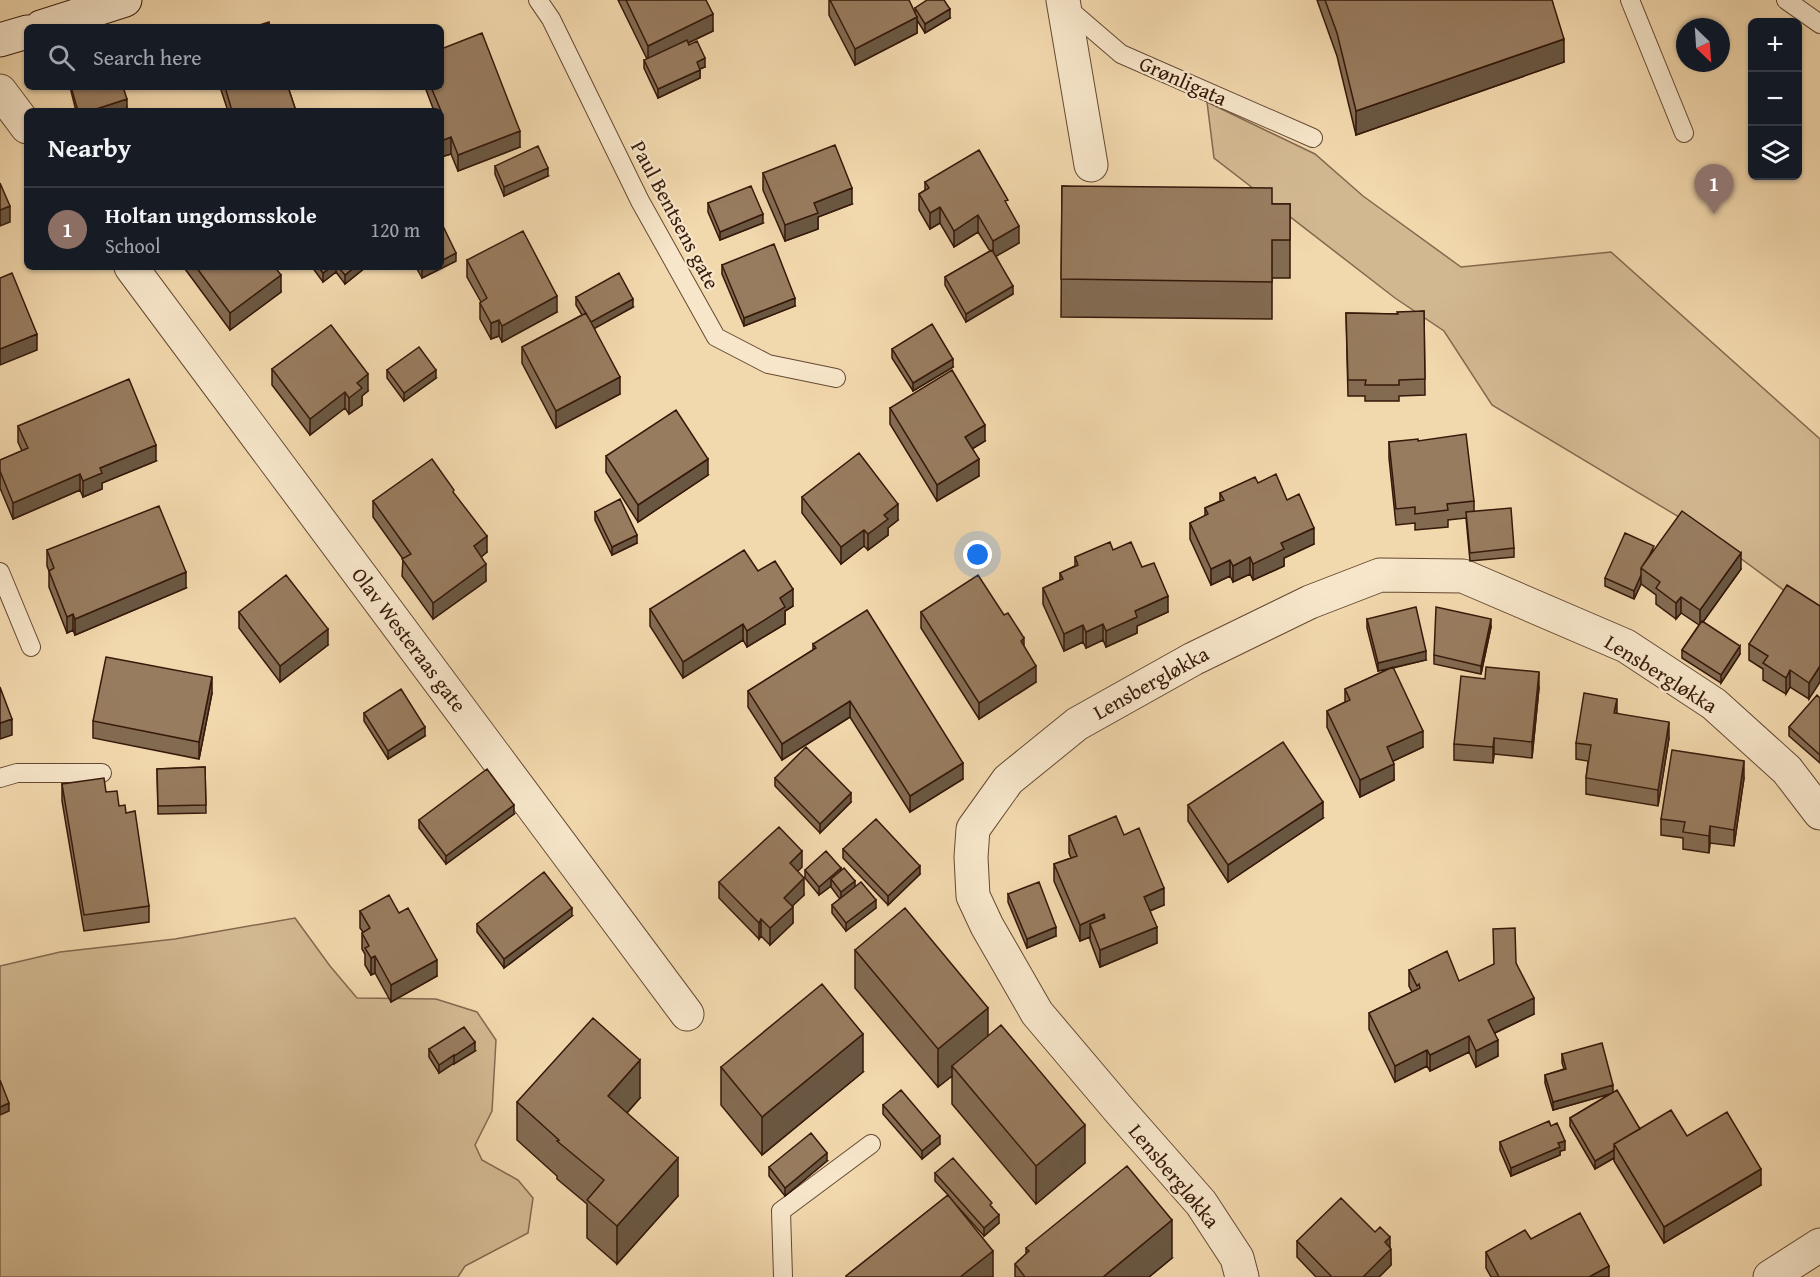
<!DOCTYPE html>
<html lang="en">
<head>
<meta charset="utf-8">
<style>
  :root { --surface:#171b24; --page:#242831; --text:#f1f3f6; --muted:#9ea1a6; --line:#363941; --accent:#c59692 }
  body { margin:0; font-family:"Gentium Book Plus",serif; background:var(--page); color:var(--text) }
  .controls { position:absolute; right:18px; top:18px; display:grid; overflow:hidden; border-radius:9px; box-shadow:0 2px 4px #0004 }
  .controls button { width:54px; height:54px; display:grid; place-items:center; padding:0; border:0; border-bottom:2px solid var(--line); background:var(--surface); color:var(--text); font:30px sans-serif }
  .compass { position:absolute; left:1676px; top:18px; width:54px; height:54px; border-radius:50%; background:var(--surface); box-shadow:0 2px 4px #0004; rotate:155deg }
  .you { position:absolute; left:978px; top:555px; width:21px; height:21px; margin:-15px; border:4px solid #fff; border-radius:50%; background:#1a73e8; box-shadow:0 0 0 9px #1a73e833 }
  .badge { display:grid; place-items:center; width:39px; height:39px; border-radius:50%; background:var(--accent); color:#fff; font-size:20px; font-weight:700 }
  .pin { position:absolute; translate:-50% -50px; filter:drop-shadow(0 2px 3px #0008) }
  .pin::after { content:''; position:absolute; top:32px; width:21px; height:18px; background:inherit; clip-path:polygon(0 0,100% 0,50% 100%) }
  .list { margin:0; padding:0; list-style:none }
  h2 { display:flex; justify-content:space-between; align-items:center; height:78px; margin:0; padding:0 24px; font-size:26px }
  h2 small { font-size:20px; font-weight:400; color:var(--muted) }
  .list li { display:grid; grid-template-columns:39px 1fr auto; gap:18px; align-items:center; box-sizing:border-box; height:84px; padding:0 24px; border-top:2px solid var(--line) }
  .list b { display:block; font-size:22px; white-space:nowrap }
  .list p { margin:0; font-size:20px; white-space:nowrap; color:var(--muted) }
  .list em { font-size:20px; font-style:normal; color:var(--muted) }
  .icon { flex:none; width:33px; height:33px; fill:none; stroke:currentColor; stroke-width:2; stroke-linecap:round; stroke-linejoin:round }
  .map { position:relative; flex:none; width:1820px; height:1277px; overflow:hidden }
  .search { position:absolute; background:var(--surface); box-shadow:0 2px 4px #0004; left:24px; top:24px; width:420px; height:66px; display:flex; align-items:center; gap:15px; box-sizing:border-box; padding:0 21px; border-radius:9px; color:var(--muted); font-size:22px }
  .panel { position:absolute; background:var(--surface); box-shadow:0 2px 4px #0004; left:24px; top:108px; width:420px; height:162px; border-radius:9px }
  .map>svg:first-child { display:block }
  .green { fill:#d2b891; stroke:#84684e; stroke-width:1.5 }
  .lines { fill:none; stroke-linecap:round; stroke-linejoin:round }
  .service-casing { stroke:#654933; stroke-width:20 }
  .minor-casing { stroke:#654933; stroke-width:35 }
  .secondary-casing { stroke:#36190a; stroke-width:35 }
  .service { stroke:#f7e6ca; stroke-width:18 }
  .minor { stroke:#f7e6ca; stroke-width:33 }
  .secondary { stroke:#f7e6ca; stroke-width:33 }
  .wall { fill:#836b52; stroke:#36190a; stroke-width:1.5 }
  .shaded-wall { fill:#6a5742; stroke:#36190a; stroke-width:1.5 }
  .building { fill:#987c5f; stroke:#36190a; stroke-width:1.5 }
  .labels { text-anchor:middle; stroke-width:4.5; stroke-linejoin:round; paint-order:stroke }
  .street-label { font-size:21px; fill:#36190a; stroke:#f7e6ca }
</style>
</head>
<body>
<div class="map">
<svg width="1820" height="1277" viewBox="0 0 1820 1277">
  <rect width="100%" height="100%" fill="#f2d8ad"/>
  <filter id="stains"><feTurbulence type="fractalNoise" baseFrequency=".00333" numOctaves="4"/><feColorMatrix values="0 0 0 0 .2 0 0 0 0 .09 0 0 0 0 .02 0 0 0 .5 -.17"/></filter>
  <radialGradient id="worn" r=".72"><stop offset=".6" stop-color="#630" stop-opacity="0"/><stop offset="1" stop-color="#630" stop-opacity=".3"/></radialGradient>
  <path class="green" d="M1207 102 1315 154 1363 196 1461 267 1611 252 1820 439V617L1709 535 1492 405 1444 331 1395 298 1214 158Z
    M295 918 330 966 357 998 436 999 477 1012 496 1040 492 1111 475 1145 482 1160 518 1180 533 1198 528 1233 465 1266 458 1277H0V966L60 952 175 939Z"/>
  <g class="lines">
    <defs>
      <path id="service" d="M538 0 551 19 640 201 716 337 768 364 836 378
        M1630 0 1684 133
        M1786 0 1820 24
        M1065 6 1121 54 1313 138
        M0 572 31 647
        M0 778 17 773H102
        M783 1277 781 1211 871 1144"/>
      <path id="minor" d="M1063 0 1091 165
        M0 91 27 127
        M131 267 687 1014
        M1242 1277 1237 1258 1201 1203 1120 1111 1037 1013 987 926 973 896 971 857 973 829 1008 780 1077 724 1193 659 1310 602 1380 575 1463 576 1626 646 1714 704 1787 770 1820 813
        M1770 1277 1820 1245"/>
      <path id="secondary" d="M41 27 125 0
        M0 40 27 32"/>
    </defs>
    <use href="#service" class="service-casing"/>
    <use href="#minor" class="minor-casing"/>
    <use href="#secondary" class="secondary-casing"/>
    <use href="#service" class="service"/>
    <use href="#minor" class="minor"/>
    <use href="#secondary" class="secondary"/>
  </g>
  <path class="wall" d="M618 0H706L713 31 688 43 705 67 700 69V78L658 98 644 68V60L647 59Z
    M829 0 915 12V8L950 18 925 33 917 20V33L855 65 829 15Z
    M1317 0H1552L1564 62 1356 135 1337 56Z
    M70 87H123L127 108 117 111H76Z
    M220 87H288L296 111H228Z
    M425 87H441L520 147 458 171 451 154 441 157V111H434Z
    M495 166 548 176 504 196 495 174Z
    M763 173 852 204 818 217V229L785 241 763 190Z
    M925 182 1008 208 1019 243 996 256 1013 294 966 322 945 285V277L990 251 978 232 954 247 940 223 930 229 919 210V194L925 190Z
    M1062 186 1272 204H1290V278H1272V319L1061 317Z
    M708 203 763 223 720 240 708 212Z
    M467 260 557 312 502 342 499 336 491 339 480 319V303L481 302 467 277Z
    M456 261 422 278 416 267H441Z
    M722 265 795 306 744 326 722 274Z
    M185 267H275L281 292 230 330 185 269Z
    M312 267H366L345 284 336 272 323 282Z
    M576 297 633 307 594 328 620 394 556 428 522 363V347L582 315 576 305Z
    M1424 311 1425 395 1399 396V401H1365V396H1348L1346 313 1397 314Z
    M892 349 953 367 913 391 892 358Z
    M272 369 368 391 362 396V405L349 414 345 408 310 435 272 385Z
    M387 370 436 378 404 401 387 378Z
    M890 408 985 441 972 449 979 476 937 501 890 424Z
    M18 426 156 461 102 483V489L83 497 80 490 13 519 0 488V460L22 451 18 442Z
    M1418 441 1474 501V511L1514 548V557L1470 561 1466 518 1448 520V527L1415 530V523L1396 525 1389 458V442Z
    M606 456 708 475 638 522 606 472Z
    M1258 483 1287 500 1314 544 1284 558V566L1253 580 1250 574 1233 582 1230 576 1211 585 1190 539V523L1205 516V508L1220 501V493Z
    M454 494 487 552 481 557 486 581 433 619 402 576 403 559 373 517V501Z
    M802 497 898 520 888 528V535L868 550 864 546 841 564 802 513Z
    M595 512 637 543 612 555 595 520Z
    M47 550 186 588 75 635 73 630 67 633 49 587V571L47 566Z
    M1113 550 1142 567 1168 612 1137 626V633L1106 647 1103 640 1086 648 1083 642 1064 651 1043 604V588L1060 580V573L1075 566V557Z
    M1654 550 1741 569 1703 622 1740 654 1721 683 1682 658V650L1699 625 1681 613 1676 619 1656 604V595L1641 584 1634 599 1605 586V578Z
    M758 571 793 606 785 611V624L747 647 743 640 683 678 650 626V609Z
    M1820 606 1809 699 1790 687 1786 694 1763 680V669L1749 660V644Z
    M239 612 328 645 280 682 239 628Z
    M921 612 1036 682 979 719 921 628Z
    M1367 619 1426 660 1393 668 1423 747 1393 761 1394 780 1360 797 1327 727V711L1345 702V689L1389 669 1378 671 1367 628Z
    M1491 627 1481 674 1434 664V655Z
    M813 644 963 779 910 812 850 717 782 760 748 707V691L813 650Z
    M1539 688 1532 758 1494 754 1493 763 1454 760V744Z
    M212 693 199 759 93 738V721Z
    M1820 698V763L1789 736V727Z
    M364 713 425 736 388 759 364 721Z
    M1617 713 1669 738 1658 806 1586 794V778L1588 761 1576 759V743Z
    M205 767 206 813 158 814 157 769Z
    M775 778 851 802 820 833 775 786Z
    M1744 778 1734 846 1710 843 1709 853 1683 849V838L1661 835V819Z
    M62 784 106 792 126 813 149 906V922L84 931 62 801Z
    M1188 805 1323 818 1228 882 1188 821Z
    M514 814 446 864 419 828V820Z
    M1124 835 1164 905 1150 911 1157 943 1100 967 1090 940V937L1080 941 1054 881V864L1071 858 1069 853V836Z
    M843 849 920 874 888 905 843 858Z
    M802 867 797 871 804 895 792 906 793 923 770 945 761 936 759 939 719 898V882Z
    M805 870H841L855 887 876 908 846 931 832 913V905L840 899 831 887V886L819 895 805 878Z
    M1008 894 1056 936 1027 948 1008 902Z
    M360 911 399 913 437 976 391 1002 375 973 371 975 365 965V954L362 949V933L363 932 360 928Z
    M572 916 504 968 477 932V924Z
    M855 950 988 1036 1085 1163 1036 1204 952 1104V1076L938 1087 855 988Z
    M1516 963 1534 1014 1495 1033 1498 1056 1476 1067 1469 1052 1430 1071 1427 1066 1395 1082 1369 1029V1013L1412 992 1409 986V970L1459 981Z
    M429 1049 475 1051 454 1064V1063L439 1073 429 1057Z
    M1562 1054 1613 1092 1640 1129 1687 1136 1761 1185 1664 1243 1614 1161V1158L1595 1169 1570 1126V1118L1610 1094 1553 1110 1545 1083V1075L1564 1069 1562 1063Z
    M721 1067 863 1072 762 1155 721 1105Z
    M640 1098 627 1113 678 1196 617 1264 587 1238V1204L557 1179V1176L517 1140V1102Z
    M883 1105 940 1144 922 1159 883 1114Z
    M1500 1142 1565 1150 1560 1151V1155L1511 1176 1500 1150Z
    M827 1161 785 1196 769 1176V1167Z
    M935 1173 992 1207 999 1223 984 1236 957 1206 993 1277H846V1276L948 1195 935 1181Z
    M1531 1239 1609 1277H1491L1486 1268V1252Z
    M1297 1241 1390 1247 1391 1265 1379 1277H1316L1297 1257Z
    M1026 1248 1172 1258 1149 1277H1015V1264L1026 1254Z"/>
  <path class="shaded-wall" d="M950 9V18L925 33V24Z
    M713 14V31L648 62V46Z
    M917 17V33L855 65V49Z
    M1564 39V62L1356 135V111Z
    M705 58V67L697 70V62Z
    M700 70V78L658 98V89Z
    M127 99V108L117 111H90Z
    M520 131V147L458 171V155Z
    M451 137V154L441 157V141Z
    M548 168V176L504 196V187Z
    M852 188V204L818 217V229L785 241V225L814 203Z
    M10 206V222L0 226V210Z
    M940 207V223L930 229V213Z
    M763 214V223L720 240V232Z
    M978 215V232L954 247V231Z
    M1019 226V243L993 258V241Z
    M456 253V261L422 278V270L428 267H441V261Z
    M331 267H336V272L323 282V273Z
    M355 267H366L345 284V275Z
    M281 275V292L230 330V313Z
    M1013 286V294L966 322V314Z
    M557 296V312L502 342V326Z
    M795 298V306L744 326V318Z
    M633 299V307L590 331V322Z
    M499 320V336L491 339V323Z
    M37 334V350L0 365V349Z
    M953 359V367L913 391V383Z
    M436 370V378L404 401V393Z
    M368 374V391L362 396V405L349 414V398L357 383Z
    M620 377V394L556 428V411Z
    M345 392V408L310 435V419Z
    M985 425V441L965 453V437Z
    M156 445V461L102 483V489L83 497V481L100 468Z
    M708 459V475L638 522V505Z
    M979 459V476L937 501V485Z
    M80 474V490L13 519V503Z
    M898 504V520L888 528V535L868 550V534L884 515Z
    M1314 528V544L1284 558V566L1253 580V564L1281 543Z
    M864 530V546L841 564V547Z
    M637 535V543L612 555V547Z
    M487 536V552L474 563V546Z
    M1741 553V569L1700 626V610Z
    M1250 557V574L1233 582V566Z
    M1230 560V576L1211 585V569Z
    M486 564V581L433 619V603Z
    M186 572V588L75 635V619Z
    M1641 575V584L1634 599V591Z
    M793 589V606L785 611V624L747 647V631L780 598Z
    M1168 596V612L1137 626V633L1106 647V631L1135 611Z
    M1681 597V613L1676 619V603Z
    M73 614V630L67 633V617Z
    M1491 619V627L1481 674V666Z
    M743 624V640L683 678V662Z
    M1103 624V640L1086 648V632Z
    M1083 625V642L1064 651V634Z
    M328 629V645L280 682V666Z
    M1024 638V654L1021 641Z
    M1740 646V654L1721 683V675Z
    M1426 651V660L1378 671V663Z
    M1036 666V682L979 719V703Z
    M1820 666V682L1809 699V683Z
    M1790 670V687L1786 694V678Z
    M1539 672V688L1532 758V742Z
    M212 677V693L199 759V742Z
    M1617 699V715L1614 713Z
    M850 701V717L782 760V744Z
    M12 719V735L0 739V723Z
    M1669 722V738L1658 806V790Z
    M425 727V736L388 759V751Z
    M1423 731V747L1387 764V747Z
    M1494 738V754L1493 763V747Z
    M1744 761V778L1734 846V830Z
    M963 763V779L910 812V796Z
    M1394 764V780L1360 797V780Z
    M851 793V802L820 833V824Z
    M1323 802V818L1228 882V865Z
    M514 805V814L446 864V856Z
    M1710 826V843L1709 853V836Z
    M802 851V867L790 879V863Z
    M920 866V874L888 905V896Z
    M841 868V877L831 879V886L819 895V887Z
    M804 878V895L784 914V898Z
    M855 881V889L841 900V892Z
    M1164 888V905L1144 913V897Z
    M876 900V908L846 931V923Z
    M793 907V923L770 945V928Z
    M572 908V916L504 968V959Z
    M1104 914V930L1090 924V937L1080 941V925Z
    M761 919V936L759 939V923Z
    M1056 927V936L1027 948V939Z
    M1157 927V943L1100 967V950Z
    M375 956V973L371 975V958Z
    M437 960V976L391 1002V985Z
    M1534 998V1014L1488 1036V1020Z
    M988 1008V1046L952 1066V1076L938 1087V1049Z
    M863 1034V1072L762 1155V1117Z
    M1469 1036V1052L1430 1071V1055Z
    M1498 1040V1056L1476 1067V1051Z
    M475 1042V1051L454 1064V1056Z
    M1427 1050V1066L1395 1082V1066Z
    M454 1055V1063L439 1073V1065Z
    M640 1060V1098L608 1134V1096Z
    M1613 1085V1093L1553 1110V1102Z
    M9 1103V1111L0 1115V1107Z
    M1085 1125V1163L1036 1204V1166Z
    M940 1136V1144L922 1159V1151Z
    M1565 1141V1150L1560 1151V1155L1511 1176V1168L1558 1143Z
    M1614 1150V1158L1595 1169V1161Z
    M827 1153V1161L785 1196V1188Z
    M678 1158V1196L617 1264V1226Z
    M1761 1169V1185L1664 1243V1227Z
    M999 1215V1223L984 1236V1228Z
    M1172 1220V1258L1149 1277H1103Z
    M1390 1237V1251L1391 1249V1265L1379 1277H1363L1385 1242Z
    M993 1251V1277H960Z
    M1609 1266V1277H1589Z"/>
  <path class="building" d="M626 0H706L713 14 648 46Z
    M830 0H909L917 17 855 49Z
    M927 0H944L950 9 925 24 915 8Z
    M1325 0H1552L1564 39 1356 111 1337 33Z
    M269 22 270 27H253Z
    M482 33 520 131 458 155 451 137 441 141V111L431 87H441V49Z
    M687 40 689 45 697 41 705 58 697 62 700 70 658 89 644 60Z
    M71 87H123L127 99 90 111H78Z
    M225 87H288L296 111H232Z
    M835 145 852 188 814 203 818 213 785 225 763 173Z
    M538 146 548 168 504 187 495 166Z
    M979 150 1008 200 1005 201 1019 226 993 241 978 215 954 231 940 207 930 213 919 194 929 188 925 182Z
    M0 183 10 206 0 210Z
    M751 186 763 214 720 232 708 203Z
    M1062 186 1272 188V204H1290V240H1272V282L1061 279Z
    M442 224 456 253 441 261V225Z
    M523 231 557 296 502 326 499 320 491 323 480 303 487 298 467 260Z
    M774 244 795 298 744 318 722 265Z
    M992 250 1013 286 966 314 945 277Z
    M196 267H275L281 275 230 313Z
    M318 267H331L323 273Z
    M338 267H355L345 275Z
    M12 273 37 334 0 349V278Z
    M619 273 633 299 591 322 576 297Z
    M1424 311 1425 379 1399 380V385H1365L1366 380H1348L1346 313 1398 314 1397 312Z
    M586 313 620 377 556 411 522 347Z
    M932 324 953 359 913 383 892 349Z
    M331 325 368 374 357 383 362 388 349 398 345 392 310 419 272 369Z
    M419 347 436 370 404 393 387 370Z
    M952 370 985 425 965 437 979 459 937 485 890 408Z
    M129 379 156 445 100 468 102 473 83 481 80 474 13 503 0 471V460L28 448 18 426Z
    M676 410 708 459 638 505 606 456Z
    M1466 434 1474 501 1447 504 1448 510 1415 514V507L1396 509 1389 442 1418 439V441Z
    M859 453 898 504 884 515 888 519 868 534 864 530 841 547 802 497Z
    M432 459 454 490 453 492 487 536 474 546 486 564 433 603 402 559 411 554 373 501Z
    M1276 474 1287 500 1299 494 1314 528 1281 543 1284 549 1253 564 1250 557 1233 566 1230 560 1211 569 1190 523 1208 514 1205 508 1224 500 1220 493 1255 477 1258 483Z
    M620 499 637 535 612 547 595 512Z
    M159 506 186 572 75 619 73 614 67 617 49 571 54 568 47 550Z
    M1511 508 1514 548 1470 553 1466 512Z
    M1682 511 1741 553 1700 610 1681 597 1676 603 1656 588 1660 582 1641 568Z
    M1625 533 1654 546 1649 556 1641 568V575L1634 591 1605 578Z
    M1110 542 1113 550 1131 542 1142 567 1154 563 1168 596 1135 611 1137 617 1106 631 1103 624 1086 632 1083 625 1064 634 1043 588 1063 579 1060 573 1078 565 1075 557Z
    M744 550 758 571 775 561 793 589 780 598 785 607 747 631 743 624 683 662 650 609Z
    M286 575 328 629 280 666 239 612Z
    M978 575 1004 615 1008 613 1024 638 1021 641 1036 666 979 703 921 612Z
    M1787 585 1820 606V666L1809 683 1790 670 1786 678 1763 663 1768 656 1749 644Z
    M1416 607 1426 651 1378 663 1367 619Z
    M1436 607 1491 619 1481 666 1434 655Z
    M867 610 963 763 910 796 850 701 782 744 748 691 816 648 813 644Z
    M1702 621 1740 646 1721 675 1682 650Z
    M106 657 212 677 199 742 93 721Z
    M1393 667 1423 731 1387 747 1394 764 1360 780 1327 711 1350 700 1345 689Z
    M1486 667 1539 672 1532 742 1494 738 1493 747 1454 744 1461 676 1485 679Z
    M0 687 12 719 0 723Z
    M401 689 425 727 388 751 364 713Z
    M1584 693 1617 699 1614 713 1669 722 1658 790 1586 778 1591 745 1576 743Z
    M1817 695 1820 698V755L1789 727Z
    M1283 742 1323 802 1228 865 1188 805Z
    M806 747 851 793 820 824 775 778Z
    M1672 750 1744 761 1734 830 1710 826 1709 836 1683 832 1685 822 1661 819Z
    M205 767 206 805 158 806 157 769Z
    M487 769 514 805 446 856 419 820Z
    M104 778 106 792 117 791 119 806 125 805 126 813 135 811 149 906 84 915 62 784Z
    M1116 816 1124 835 1139 828 1164 888 1144 897 1157 927 1100 950 1090 924 1105 918 1104 914 1080 925 1054 864 1077 856 1069 836Z
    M876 819 920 866 888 896 843 849Z
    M779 827 802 851 790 863 804 878 784 898 793 907 770 928 761 919 759 923 719 882Z
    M826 851 841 868 819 887 805 870Z
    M844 868 855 881 841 892 831 879Z
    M544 872 572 908 504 959 477 924Z
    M861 882 876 900 846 923 832 905Z
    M1039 882 1056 927 1027 939 1008 894Z
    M389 895 399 913 408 908 437 960 391 985 375 956 371 958 365 948 369 946 362 933 370 928 360 911Z
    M905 908 988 1008 938 1049 855 950Z
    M1515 928 1516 963 1534 998 1488 1020 1498 1040 1476 1051 1469 1036 1430 1055 1427 1050 1395 1066 1369 1013 1420 988 1419 984 1417 986 1409 970 1447 951 1459 981 1494 964 1493 929Z
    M822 984 863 1034 762 1117 721 1067Z
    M593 1018 640 1060 608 1096 678 1158 617 1226 587 1200 604 1180 557 1141 559 1140 517 1102Z
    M1001 1025 1085 1125 1036 1166 952 1066Z
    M464 1027 475 1042 454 1056V1055L439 1065 429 1049Z
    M1602 1043 1613 1085 1553 1102 1545 1075 1566 1069 1562 1054Z
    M0 1080 9 1103 0 1107Z
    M901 1090 940 1136 922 1151 883 1105Z
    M1617 1090 1640 1129 1614 1144V1150L1595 1161 1570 1118Z
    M1671 1110 1687 1136 1727 1112 1761 1169 1664 1227 1614 1144Z
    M1549 1121 1551 1126 1557 1123 1565 1141 1558 1143 1560 1147 1511 1168 1500 1142Z
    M811 1133 827 1153 785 1188 769 1167Z
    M953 1158 992 1203 990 1205 999 1215 984 1228 935 1173Z
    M1127 1166 1172 1220 1103 1277H1025L1015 1264 1029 1251 1026 1248Z
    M948 1195 993 1251 960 1277H847L846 1276Z
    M1341 1198 1375 1232 1380 1227 1390 1237 1385 1242 1391 1249 1363 1277H1332L1297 1241Z
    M1580 1213 1609 1266 1589 1277H1499L1486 1252 1525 1230 1531 1239Z"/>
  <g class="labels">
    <g class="street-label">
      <text transform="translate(1183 81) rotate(24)" y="7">Grønligata</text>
      <text transform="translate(675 215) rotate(62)" y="7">Paul Bentsens gate</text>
      <text transform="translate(409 640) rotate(53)" y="7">Olav Westeraas gate</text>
      <text transform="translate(1661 674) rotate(32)" y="7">Lensbergløkka</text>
      <text transform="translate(1151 683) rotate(-29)" y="7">Lensbergløkka</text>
      <text transform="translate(1174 1176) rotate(50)" y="7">Lensbergløkka</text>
    </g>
  </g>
  <rect width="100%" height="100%" filter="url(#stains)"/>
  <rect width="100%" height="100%" fill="url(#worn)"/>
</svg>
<div class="controls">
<button>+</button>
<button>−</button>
<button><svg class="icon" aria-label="layers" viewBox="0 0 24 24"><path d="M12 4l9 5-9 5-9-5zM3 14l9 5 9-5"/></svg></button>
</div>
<svg class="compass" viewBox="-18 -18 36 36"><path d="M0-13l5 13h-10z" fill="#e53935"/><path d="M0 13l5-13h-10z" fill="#9ea1a6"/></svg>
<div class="you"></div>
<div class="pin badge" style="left:1714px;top:214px;background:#8d6e63">1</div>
<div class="search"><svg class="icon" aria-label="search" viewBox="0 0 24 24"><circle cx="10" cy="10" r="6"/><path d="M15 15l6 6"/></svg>Search here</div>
<section class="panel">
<h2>Nearby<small></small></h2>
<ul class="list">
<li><span class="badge" style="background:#8d6e63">1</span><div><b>Holtan ungdomsskole</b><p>School</p></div><em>120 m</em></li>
</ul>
</section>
</div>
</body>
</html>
